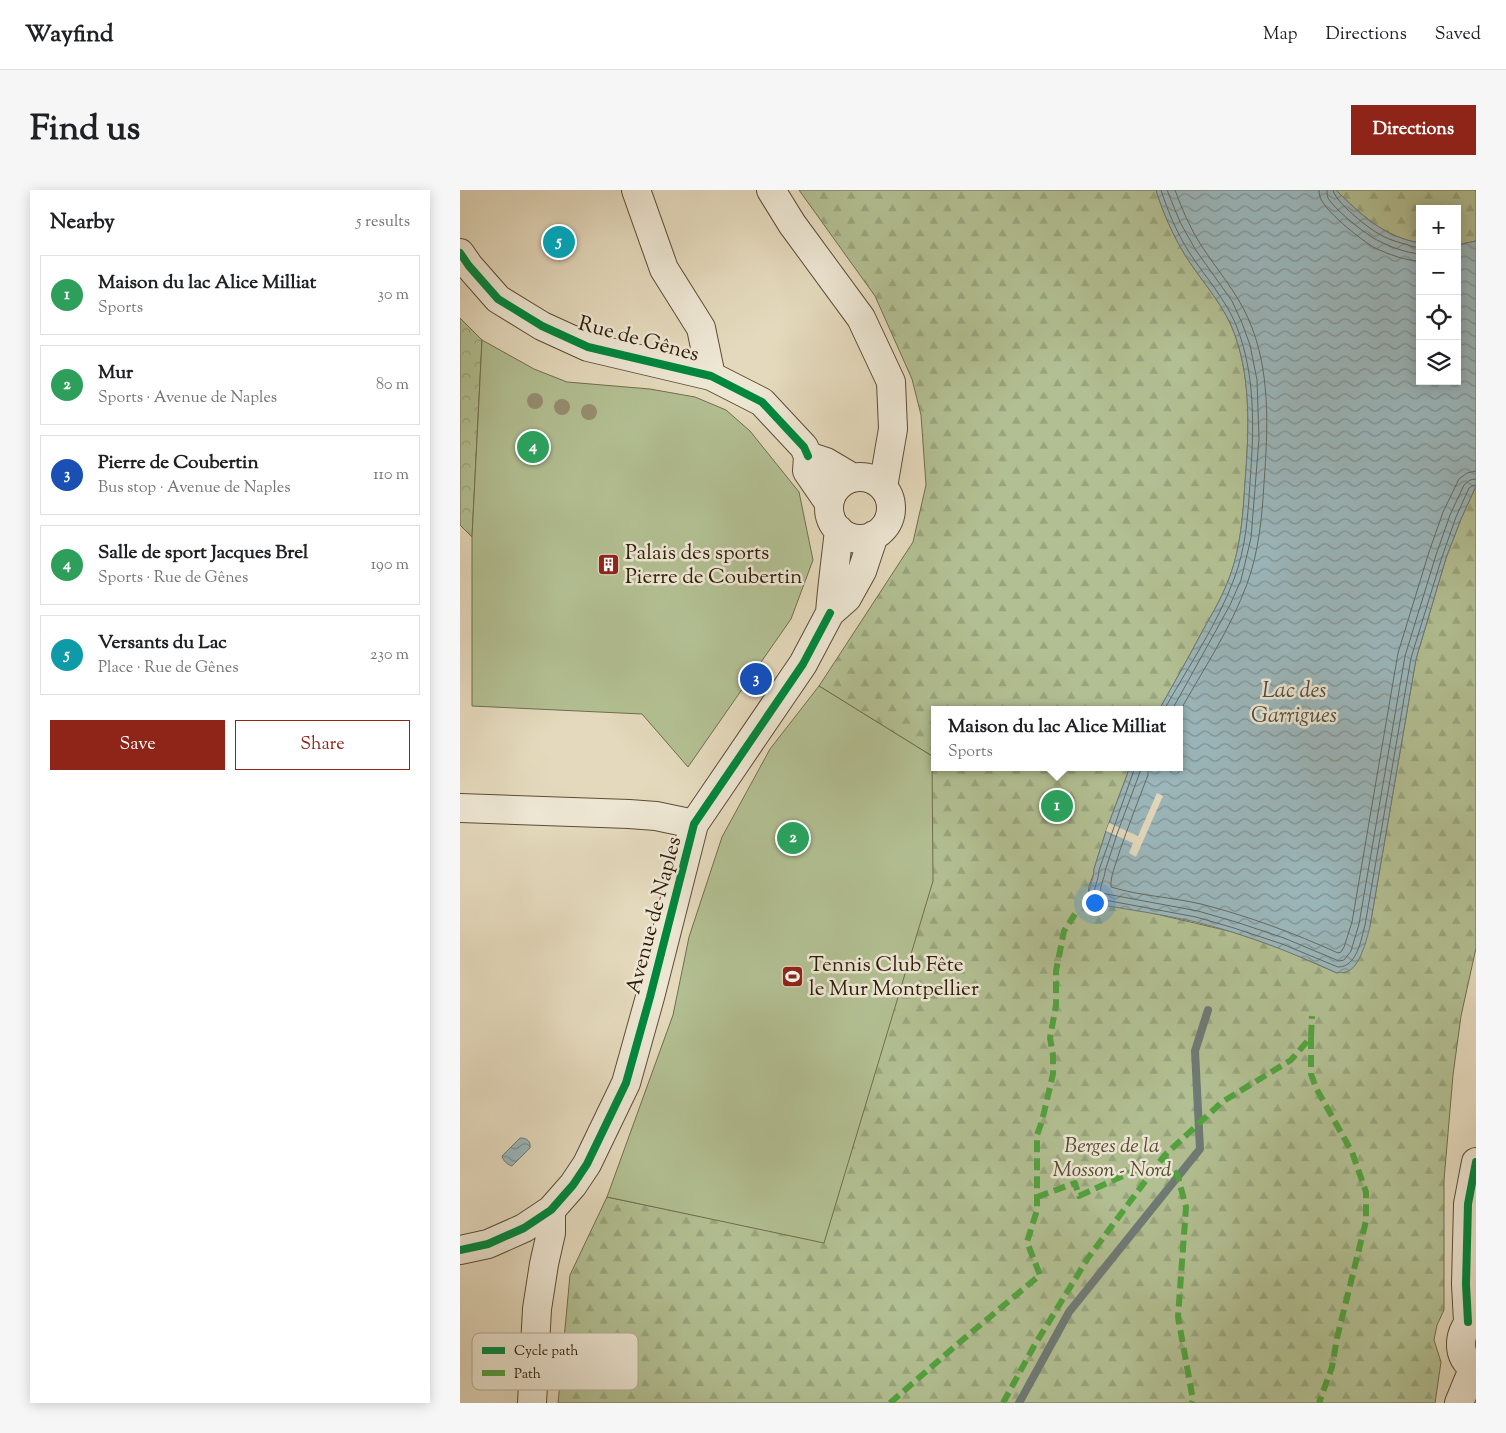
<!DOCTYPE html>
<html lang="en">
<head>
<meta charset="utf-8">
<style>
  :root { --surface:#fff; --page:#f6f6f6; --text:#202124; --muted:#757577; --line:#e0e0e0; --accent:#8f2418 }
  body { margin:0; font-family:"Sorts Mill Goudy",serif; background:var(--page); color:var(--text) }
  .controls { position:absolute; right:15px; top:15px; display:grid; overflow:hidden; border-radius:0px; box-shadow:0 2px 12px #0003 }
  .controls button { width:45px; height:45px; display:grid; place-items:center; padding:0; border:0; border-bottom:1px solid var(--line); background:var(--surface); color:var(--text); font:25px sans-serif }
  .you { position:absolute; left:634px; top:712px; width:18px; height:18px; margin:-12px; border:4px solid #fff; border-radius:50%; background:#1a73e8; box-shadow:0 0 0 8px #1a73e833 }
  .badge { display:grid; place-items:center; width:32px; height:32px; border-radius:50%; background:var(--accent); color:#fff; font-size:16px; font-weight:700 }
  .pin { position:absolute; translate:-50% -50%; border:2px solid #fff; box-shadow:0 1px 5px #0006 }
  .popup { position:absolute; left:471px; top:516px; width:252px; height:65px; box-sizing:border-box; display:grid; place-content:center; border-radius:0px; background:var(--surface); filter:drop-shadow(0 1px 4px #0005); font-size:16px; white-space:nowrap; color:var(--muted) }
  .popup b { font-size:19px; color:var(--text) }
  .popup::after { content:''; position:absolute; left:50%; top:100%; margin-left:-10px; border:10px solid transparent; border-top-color:var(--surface) }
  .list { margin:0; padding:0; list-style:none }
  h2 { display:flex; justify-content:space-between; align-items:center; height:65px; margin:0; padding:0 20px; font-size:21px }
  h2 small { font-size:16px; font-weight:400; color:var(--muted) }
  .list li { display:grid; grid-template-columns:32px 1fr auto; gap:15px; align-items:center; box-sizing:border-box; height:80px; margin:0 10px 10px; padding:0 10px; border:1px solid var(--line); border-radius:0px }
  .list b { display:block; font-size:19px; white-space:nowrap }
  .list p { margin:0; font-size:16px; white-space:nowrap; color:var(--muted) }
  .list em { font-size:16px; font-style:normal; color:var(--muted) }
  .actions { display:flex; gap:10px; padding:15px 20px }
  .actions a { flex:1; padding:11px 0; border:1px solid var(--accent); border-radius:0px; text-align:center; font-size:18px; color:var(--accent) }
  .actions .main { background:var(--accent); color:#fff }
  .icon { flex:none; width:28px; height:28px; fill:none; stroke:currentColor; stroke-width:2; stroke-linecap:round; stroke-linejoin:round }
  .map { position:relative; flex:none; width:1016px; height:1213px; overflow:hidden; border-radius:0px }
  header { display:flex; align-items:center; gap:30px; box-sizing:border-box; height:70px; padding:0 25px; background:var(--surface); border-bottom:1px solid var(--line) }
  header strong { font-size:24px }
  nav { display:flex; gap:28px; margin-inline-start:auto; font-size:18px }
  .intro { display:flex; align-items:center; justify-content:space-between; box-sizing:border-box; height:120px; padding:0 30px }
  h1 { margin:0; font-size:35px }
  .button { padding:12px 22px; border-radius:0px; background:var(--accent); color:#fff; font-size:18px; font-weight:700 }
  main { display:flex; gap:30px; padding:0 30px }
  aside { flex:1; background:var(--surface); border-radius:0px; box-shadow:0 2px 12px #0003 }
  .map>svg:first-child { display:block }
  .forest { fill:url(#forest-firs); stroke:#706e4e }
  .park { fill:url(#park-crowns); stroke:#706e4e }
  .pitch { fill:#b2bf92; stroke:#706e4e }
  .water { fill:url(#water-waves); stroke:#6f7a75 }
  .pier { fill:#e4d9bc }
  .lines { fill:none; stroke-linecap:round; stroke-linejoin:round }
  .shore { stroke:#646a63; stroke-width:1 }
  .stream { stroke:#6f7a75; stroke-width:8 }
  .minor-casing { stroke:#5c4d36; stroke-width:30 }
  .minor { stroke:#ede6d3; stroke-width:28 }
  .quiet { stroke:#52a23e; stroke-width:6; stroke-dasharray:12 6; stroke-linecap:butt }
  .cycleway-casing { stroke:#ede6d3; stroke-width:11 }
  .cycleway { stroke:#00873e; stroke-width:8 }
  .tree { fill:#968d71 }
  .labels { text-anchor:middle; stroke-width:5; stroke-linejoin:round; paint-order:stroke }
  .street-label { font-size:21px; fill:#2e1e0a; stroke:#ede6d3 }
  .poi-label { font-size:21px; fill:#2e1e0a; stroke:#ede6d3; text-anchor:start }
  .park-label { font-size:21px; font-style:italic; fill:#564e33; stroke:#ede6d3 }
  .water-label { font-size:22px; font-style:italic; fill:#4f4c3f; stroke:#ede6d3 }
  .key { fill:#ede6d3; stroke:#b4aa97; stroke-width:1 }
  .key-label { font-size:14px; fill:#2e1e0a }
</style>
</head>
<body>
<header>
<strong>Wayfind</strong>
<nav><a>Map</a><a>Directions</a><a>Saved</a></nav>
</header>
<div class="intro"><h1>Find us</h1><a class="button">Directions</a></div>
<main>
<aside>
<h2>Nearby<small>5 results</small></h2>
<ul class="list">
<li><span class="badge" style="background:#2e9e5b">1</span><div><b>Maison du lac Alice Milliat</b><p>Sports</p></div><em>30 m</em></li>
<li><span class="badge" style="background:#2e9e5b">2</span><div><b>Mur</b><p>Sports · Avenue de Naples</p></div><em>80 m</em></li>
<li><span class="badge" style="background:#1a4fb4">3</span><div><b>Pierre de Coubertin</b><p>Bus stop · Avenue de Naples</p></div><em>110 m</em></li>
<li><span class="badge" style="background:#2e9e5b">4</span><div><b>Salle de sport Jacques Brel</b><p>Sports · Rue de Gênes</p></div><em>190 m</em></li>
<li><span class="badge" style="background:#0f9aa8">5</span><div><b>Versants du Lac</b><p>Place · Rue de Gênes</p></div><em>230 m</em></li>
</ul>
<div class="actions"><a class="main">Save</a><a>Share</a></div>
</aside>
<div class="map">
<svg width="1016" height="1213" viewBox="0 0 1016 1213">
  <defs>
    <pattern id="forest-firs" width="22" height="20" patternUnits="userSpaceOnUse" patternTransform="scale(1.25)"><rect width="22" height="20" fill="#b2bf92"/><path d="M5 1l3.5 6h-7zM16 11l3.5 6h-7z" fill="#99a47d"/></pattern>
    <pattern id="park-crowns" width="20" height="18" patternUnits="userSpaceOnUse" patternTransform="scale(1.25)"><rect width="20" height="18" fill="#b2bf92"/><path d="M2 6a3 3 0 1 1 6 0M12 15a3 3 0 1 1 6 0" fill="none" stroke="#99a47d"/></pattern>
    <pattern id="water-waves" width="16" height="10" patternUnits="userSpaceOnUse" patternTransform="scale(1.25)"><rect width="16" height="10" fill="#9bb7bc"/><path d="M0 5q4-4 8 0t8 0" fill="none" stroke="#7f9497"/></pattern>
  </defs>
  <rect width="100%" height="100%" fill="#e4d9bc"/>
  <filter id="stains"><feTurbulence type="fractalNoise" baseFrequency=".004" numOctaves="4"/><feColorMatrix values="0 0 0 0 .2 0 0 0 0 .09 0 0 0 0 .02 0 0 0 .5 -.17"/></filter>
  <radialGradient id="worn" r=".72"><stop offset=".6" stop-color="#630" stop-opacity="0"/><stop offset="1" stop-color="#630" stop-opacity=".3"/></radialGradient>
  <path class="forest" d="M339 0H696C703 23 713 45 725 65 740 89 759 109 771 135 792 183 789 241 785 293 783 324 781 356 770 386 763 405 753 423 743 440 729 467 714 493 699 520H474V577H670L646 641 634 679V683L629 696 628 708 773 742 820 758 877 783 910 736 956 469 986 368 1001 329 1016 296V758L1001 826 993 885 984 990V1120L977 1135 974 1150 981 1172 975 1213H98L110 1085 147 1007 364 1052 472 566 359 496 453 352 466 295 461 225 452 189 415 106Z
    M876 0H1016V51L997 55V19H960V53C924 47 900 24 876 0Z"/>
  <path class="park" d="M0 128 22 150 12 347 0 335Z"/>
  <path class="pitch" d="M22 150 74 179 107 192 190 199 235 207 266 220 290 241 339 302 353 370 331 429 228 577 182 524 12 516V347Z
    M359 496 472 566 473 691 364 1053 147 1007 213 825 229 747 262 647 310 559Z"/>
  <path class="water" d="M696 0H876C900 24 924 47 960 53V191H997V55L1016 51V296L1001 329 986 368 956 469 910 736C907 749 900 778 886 782 883 783 880 782 877 783 831 762 785 744 736 732 701 724 665 719 630 713 626 700 634 691 634 679L646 641 670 577H720V520H699C714 493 729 467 743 440 753 423 763 405 770 386 781 356 783 324 785 293 789 241 792 183 771 135 759 109 740 89 725 65 713 45 703 23 696 0Z
    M60 948C67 948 71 951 70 958L52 976C48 975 43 971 42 966Z"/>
  <path class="pier" d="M697 603 703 606 676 667 669 663 673 653 646 641 649 633 678 646Z"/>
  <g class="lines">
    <path class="shore" d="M701 0C708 22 717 43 729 62 745 87 765 108 776 135 796 184 794 241 790 292 788 325 786 358 774 389 757 435 728 477 704 520
      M707 0 720 32 735 59 772 111 782 133 790 155 797 190 799 249 791 348 781 390 770 415 712 520
      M715 0C722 19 730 38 741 55 757 80 776 101 788 128 811 179 808 239 804 293 802 327 799 361 787 394 771 438 743 480 720 521
      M859 0C859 4 860 8 862 11 870 25 901 50 915 58 928 64 946 71 960 71
      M867 0C867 3 867 4 868 8 875 20 906 45 919 51 930 57 947 63 960 64
      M873 0C874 11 910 40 921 45 931 51 943 53 954 57H960
      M675 577 639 680C639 690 633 698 634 708L736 727 774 738 822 754 878 777C897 777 901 750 905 735L951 468 982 367 996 327 1009 298 1012 296 1016 295
      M681 577 680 582 657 644 645 681C645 688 639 696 641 703L738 721 776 732 824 748 879 771 884 770 891 761 899 734 945 466 976 365 990 325 1004 295 1010 290 1016 289
      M688 577V585C678 611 668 637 659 663 656 674 650 687 651 697 680 706 711 707 741 714 788 726 834 743 878 763L881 762 884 757 892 732 938 463 969 362 983 322 999 289 1007 283 1016 281"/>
    <path class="stream" d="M559 1213 609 1122 740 959 735 861 748 820"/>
    <defs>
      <path id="minor" d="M176 0 204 79 241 138 251 186
        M311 0 332 34 401 128 431 192 433 239 423 297
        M0 63 9 76 38 109 82 136 128 157 251 186 302 212 344 257 348 266
        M369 318a31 31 0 1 1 62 0a31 31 0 1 1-62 0Z
        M369 313 347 281 348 266 366 272 393 288
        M379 340C376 368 372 396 370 423L387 408 402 381 414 345
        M0 618 169 624 196 626 234 634
        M0 1060 28 1054 64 1038 91 1020 113 995 127 974 166 893 190 807 234 634 343 474 370 423
        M1016 1125C998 1141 994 1165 1016 1180
        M1008 1132 1006 1094 1008 1014 1016 972
        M72 1213 77 1119 84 1074 91 1043V1020
        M999 1213 1013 1179"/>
    </defs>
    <use href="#minor" class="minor-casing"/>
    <use href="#minor" class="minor"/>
    <path class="quiet" d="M851 847V884L856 898 892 962 906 1002V1031L877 1148 872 1177 859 1213
      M704 966 718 987 726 1017 718 1127 733 1210 732 1213
      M577 1007 615 993 619 1006 678 979 693 981
      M430 1213 500 1152 580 1085 567 1052 577 1020V945L582 931 593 884V865L590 848 596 815V781L604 741 615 724
      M543 1213 574 1156 628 1068 704 966 762 912 831 870 851 847 852 826"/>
    <defs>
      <path id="cycleway" d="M0 63 9 76 38 109 82 136 128 157 251 186 302 212 344 257 348 266
        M0 1060 28 1054 64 1038 91 1020 113 995 127 974 166 893 190 807 234 634 343 474 370 423
        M1008 1132 1006 1094 1008 1014 1016 972"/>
    </defs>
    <use href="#cycleway" class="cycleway-casing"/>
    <use href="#cycleway" class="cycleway"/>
  </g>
  <g class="tree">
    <circle cx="75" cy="211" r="8"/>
    <circle cx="102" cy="217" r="8"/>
    <circle cx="129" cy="222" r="8"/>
  </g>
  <defs>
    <symbol id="building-square" viewBox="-11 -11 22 22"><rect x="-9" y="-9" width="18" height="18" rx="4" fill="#8f2418" stroke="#ede6d3"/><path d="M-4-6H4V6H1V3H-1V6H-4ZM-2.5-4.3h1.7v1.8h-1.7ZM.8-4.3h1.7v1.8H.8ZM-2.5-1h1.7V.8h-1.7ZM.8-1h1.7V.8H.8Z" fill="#fff"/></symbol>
    <symbol id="stadium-square" viewBox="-11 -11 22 22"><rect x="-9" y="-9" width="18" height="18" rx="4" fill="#8f2418" stroke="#ede6d3"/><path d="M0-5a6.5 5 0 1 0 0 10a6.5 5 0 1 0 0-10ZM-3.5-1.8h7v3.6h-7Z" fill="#fff"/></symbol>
  </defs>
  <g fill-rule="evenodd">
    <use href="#building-square" x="136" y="362" width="25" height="25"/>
    <use href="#stadium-square" x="320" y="774" width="25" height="25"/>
  </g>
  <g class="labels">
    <g class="street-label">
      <text transform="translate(179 148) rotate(15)" y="7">Rue de Gênes</text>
      <text transform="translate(193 725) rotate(-75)" y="7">Avenue de Naples</text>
    </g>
    <g class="poi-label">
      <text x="165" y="369">Palais des sports<tspan x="165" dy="24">Pierre de Coubertin</tspan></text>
      <text x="349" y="781">Tennis Club Fête<tspan x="349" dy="24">le Mur Montpellier</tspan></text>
    </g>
    <g class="park-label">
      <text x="652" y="962">Berges de la<tspan x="652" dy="24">Mosson - Nord</tspan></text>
    </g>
    <g class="water-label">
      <text x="834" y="507">Lac des<tspan x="834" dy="25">Garrigues</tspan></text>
    </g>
  </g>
  <rect x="12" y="1143" width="166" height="57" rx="8" class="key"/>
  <rect x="22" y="1157" width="23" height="7" fill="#00873e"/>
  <rect x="22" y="1180" width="23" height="6" fill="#52a23e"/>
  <g class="key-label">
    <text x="54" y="1165">Cycle path</text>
    <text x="54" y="1188">Path</text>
  </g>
  <rect width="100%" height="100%" filter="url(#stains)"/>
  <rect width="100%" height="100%" fill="url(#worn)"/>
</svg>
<div class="controls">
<button>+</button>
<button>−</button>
<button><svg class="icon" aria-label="locate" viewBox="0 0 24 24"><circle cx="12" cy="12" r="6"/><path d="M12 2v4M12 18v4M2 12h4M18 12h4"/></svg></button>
<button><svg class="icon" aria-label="layers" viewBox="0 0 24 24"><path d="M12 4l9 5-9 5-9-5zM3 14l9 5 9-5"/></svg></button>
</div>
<div class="you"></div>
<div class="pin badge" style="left:597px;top:616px;background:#2e9e5b">1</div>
<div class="popup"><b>Maison du lac Alice Milliat</b>Sports</div>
<div class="pin badge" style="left:333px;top:648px;background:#2e9e5b">2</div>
<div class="pin badge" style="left:296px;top:489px;background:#1a4fb4">3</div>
<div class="pin badge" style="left:73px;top:257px;background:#2e9e5b">4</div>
<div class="pin badge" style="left:99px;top:52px;background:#0f9aa8">5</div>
</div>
</main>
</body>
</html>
